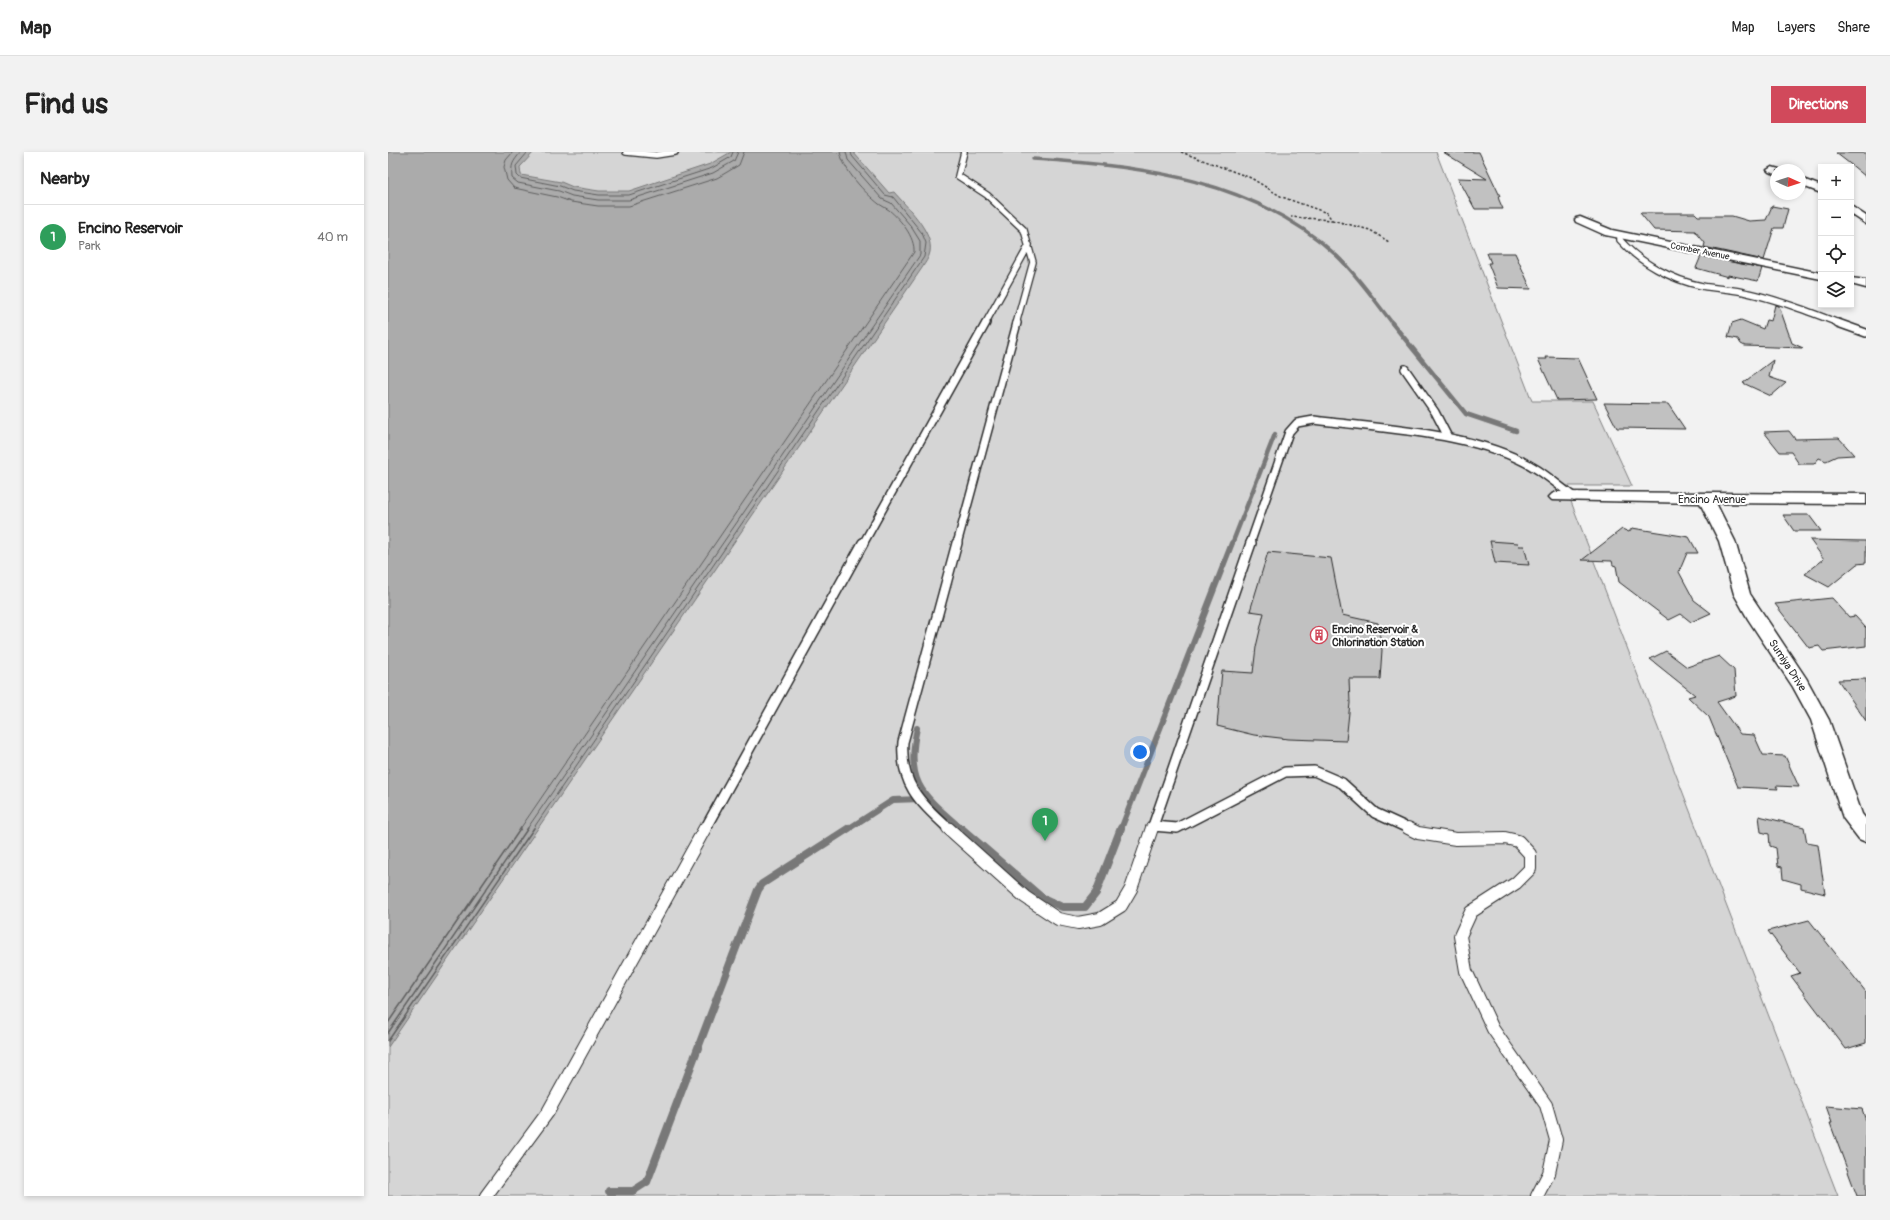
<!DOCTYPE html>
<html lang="en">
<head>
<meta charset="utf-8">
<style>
  :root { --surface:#fff; --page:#f2f2f2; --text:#222; --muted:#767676; --line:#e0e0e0; --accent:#d1495b }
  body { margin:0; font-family:Pangolin,sans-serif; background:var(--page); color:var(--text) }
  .controls { position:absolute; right:12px; top:12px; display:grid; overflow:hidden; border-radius:0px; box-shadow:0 2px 6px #0003 }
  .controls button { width:36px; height:36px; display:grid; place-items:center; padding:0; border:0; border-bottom:1px solid var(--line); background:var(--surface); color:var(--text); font:20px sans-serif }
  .compass { position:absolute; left:1382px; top:12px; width:36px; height:36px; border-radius:50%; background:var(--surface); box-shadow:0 2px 6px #0003; rotate:93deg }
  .you { position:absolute; left:752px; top:600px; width:14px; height:14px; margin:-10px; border:3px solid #fff; border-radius:50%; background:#1a73e8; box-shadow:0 0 0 6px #1a73e833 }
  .badge { display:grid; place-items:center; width:26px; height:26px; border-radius:50%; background:var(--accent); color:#fff; font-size:13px; font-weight:700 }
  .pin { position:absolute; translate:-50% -33px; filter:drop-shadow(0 1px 2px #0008) }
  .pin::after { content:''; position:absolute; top:21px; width:14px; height:12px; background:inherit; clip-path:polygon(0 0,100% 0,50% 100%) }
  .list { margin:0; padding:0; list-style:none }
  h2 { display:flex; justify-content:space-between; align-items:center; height:52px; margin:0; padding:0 16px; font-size:17px }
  h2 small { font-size:13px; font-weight:400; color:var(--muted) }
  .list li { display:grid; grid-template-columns:26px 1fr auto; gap:12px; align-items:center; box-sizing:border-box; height:64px; padding:0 16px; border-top:1px solid var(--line) }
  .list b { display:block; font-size:15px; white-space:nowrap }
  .list p { margin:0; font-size:13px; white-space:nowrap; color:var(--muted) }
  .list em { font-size:13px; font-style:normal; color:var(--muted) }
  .icon { flex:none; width:22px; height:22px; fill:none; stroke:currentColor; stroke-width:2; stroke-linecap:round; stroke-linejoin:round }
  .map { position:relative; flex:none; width:1478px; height:1044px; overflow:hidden; border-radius:0px }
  header { display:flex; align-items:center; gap:24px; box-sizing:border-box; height:56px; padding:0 20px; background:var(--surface); border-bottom:1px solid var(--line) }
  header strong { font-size:19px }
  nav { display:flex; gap:22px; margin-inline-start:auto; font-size:14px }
  .intro { display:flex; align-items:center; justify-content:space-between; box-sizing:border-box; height:96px; padding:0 24px }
  h1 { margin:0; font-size:28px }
  .button { padding:10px 18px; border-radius:0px; background:var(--accent); color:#fff; font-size:14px; font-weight:700 }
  main { display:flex; gap:24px; padding:0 24px }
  aside { flex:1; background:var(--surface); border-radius:0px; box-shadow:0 2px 6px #0003 }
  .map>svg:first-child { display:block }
  .green { fill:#d5d5d5; stroke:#808080 }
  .water { fill:#ababab; stroke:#787878 }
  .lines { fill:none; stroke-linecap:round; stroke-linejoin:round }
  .shore-far1 { stroke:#5e5e5e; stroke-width:1 }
  .shore { stroke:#5e5e5e; stroke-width:1.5 }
  .stream-far3 { stroke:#787878; stroke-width:3.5 }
  .stream-far2 { stroke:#787878; stroke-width:4.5 }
  .stream-far1 { stroke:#787878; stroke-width:6 }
  .stream { stroke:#787878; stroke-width:8 }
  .building { fill:#c1c1c1; stroke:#2b2b2b }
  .lane-far3-casing { stroke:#2b2b2b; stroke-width:8 }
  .lane-far2-casing { stroke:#2b2b2b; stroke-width:10 }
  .lane-far1-casing { stroke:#2b2b2b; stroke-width:12 }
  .lane-casing { stroke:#2b2b2b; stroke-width:14 }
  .street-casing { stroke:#2b2b2b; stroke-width:3 }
  .path { stroke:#2b2b2b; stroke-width:1.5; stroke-dasharray:2.5 2; stroke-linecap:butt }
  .lane-far3 { stroke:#fff; stroke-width:5.5 }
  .lane-far2 { stroke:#fff; stroke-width:7 }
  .lane-far1 { stroke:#fff; stroke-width:9 }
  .lane { stroke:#fff; stroke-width:12 }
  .street { fill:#fff; fill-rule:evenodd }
  .labels { text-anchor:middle; stroke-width:4; stroke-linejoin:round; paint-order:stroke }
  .far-street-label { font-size:9px; fill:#2b2b2b; stroke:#fff }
  .street-label { font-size:11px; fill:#2b2b2b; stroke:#fff }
  .poi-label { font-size:11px; font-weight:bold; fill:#2b2b2b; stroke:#fff; text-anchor:start }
</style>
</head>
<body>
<header>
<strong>Map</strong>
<nav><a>Map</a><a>Layers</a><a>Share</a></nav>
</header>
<div class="intro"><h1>Find us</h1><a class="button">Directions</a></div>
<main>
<aside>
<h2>Nearby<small></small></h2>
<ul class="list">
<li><span class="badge" style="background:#2e9e5b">1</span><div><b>Encino Reservoir</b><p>Park</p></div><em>40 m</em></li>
</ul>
</aside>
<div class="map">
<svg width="1478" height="1044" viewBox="0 0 1478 1044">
  <rect width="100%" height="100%" fill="#f2f2f2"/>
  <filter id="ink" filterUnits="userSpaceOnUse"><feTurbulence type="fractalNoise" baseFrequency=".025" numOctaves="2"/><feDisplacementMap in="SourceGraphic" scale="8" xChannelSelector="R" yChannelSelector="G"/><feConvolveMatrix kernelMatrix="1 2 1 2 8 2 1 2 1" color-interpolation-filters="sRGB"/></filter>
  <g filter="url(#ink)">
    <path class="green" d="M0 0H1048L1144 249H1205L1244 334H1177L1450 1044H0Z"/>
    <path class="water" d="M0 0H146L132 15 133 23 173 30 185 35 211 39H241L322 12 343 0H465L501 41 506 40C518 54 546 80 542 100 541 106 537 111 534 116L0 895Z"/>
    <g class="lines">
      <path class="shore-far1" d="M125 0 118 8 116 15 119 28 126 36 169 45 183 50 210 54H241L329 26 351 13 356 0
        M133 0C124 11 123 12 124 26L130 31 171 39 184 44 210 48H241L325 21 346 9 350 0
        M140 0 128 14 129 23 132 26 172 34 185 39 211 43H241L324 16 343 5 345 0
        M132 677 526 100C527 85 513 68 501 58 498 56 494 54 491 52 476 40 456 19 452 0
        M139 677 532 103V89L522 73 503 51 494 47 460 8 458 0
        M145 677 536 105 538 91 534 81 505 45 497 43 464 4 463 0"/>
      <path class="shore" d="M0 871 133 676
        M0 881 140 676
        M0 889 146 676"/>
      <path class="stream-far3" d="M645 7C751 13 868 28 949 104 970 124 987 149 1005 172"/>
      <path class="stream-far2" d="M1004 171 1078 262 1128 279
        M844 392 887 282"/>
      <path class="stream-far1" d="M529 576C517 631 535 643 574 677
        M460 677 505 648 533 647
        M733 677 844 391"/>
      <path class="stream" d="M573 676 653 745 674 755H697L708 741 733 676
        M221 1039H245L259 1030 370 738 374 732 461 676"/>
    </g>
    <path class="building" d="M1055 0H1091L1112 44H1110L1111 48 1115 57H1087L1070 26 1099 27Z
      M1448 1H1478V25L1466 15Z
      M1384 54 1400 57 1395 76H1386L1376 108 1316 95 1317 91 1307 79 1266 78 1252 61H1307L1310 64H1344L1361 69 1378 68Z
      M1099 101H1127L1143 137 1110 136 1100 111H1103Z
      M1313 104 1374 116 1370 129 1340 123V125L1308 116Z
      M1387 153 1391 154 1404 191 1415 196 1357 194 1353 192 1350 187 1340 185 1344 171 1353 168 1375 177 1378 168 1383 169Z
      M1158 205 1190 206 1209 247 1169 248 1150 207H1159Z
      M1385 208 1381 225 1398 231 1383 244 1355 231Z
      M1216 251 1280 252 1297 277 1229 276Z
      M1401 279 1407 287 1451 286 1466 303 1449 304 1438 309 1431 306 1426 312H1411L1403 300H1392L1376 280Z
      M1395 363H1421L1433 379H1406Z
      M1244 376 1301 385 1310 401H1299L1291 420 1306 448 1323 461 1303 470 1293 462 1281 468 1231 430 1228 414 1225 413 1224 409 1194 408 1234 377 1241 380Z
      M1422 388 1478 389V411L1469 412 1441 435 1417 422 1436 407Z
      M1102 389 1130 391 1131 394H1136L1141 413 1107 411Z
      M880 400 943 406 954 463 990 471 994 498 992 527H961L962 551 958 589 901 587 866 583 829 574 834 519 865 521 868 495 876 461 862 459Z
      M1444 446 1461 465 1467 464 1478 476V494L1435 499 1431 494 1421 496 1387 452Z
      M1278 499 1299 515 1331 504 1346 518 1348 544 1329 550 1352 582 1366 583 1375 603 1397 604 1411 635 1388 634 1390 637 1350 635 1321 565 1300 545 1307 543 1262 507Z
      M1478 527V569L1450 528Z
      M1371 664 1416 675 1419 691 1430 693 1437 742 1413 736V732L1395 727 1394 715 1390 714 1388 696 1382 694 1381 682 1373 680Z
      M1421 768 1478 840V891L1458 897 1403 824 1412 821 1380 779Z
      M1438 954 1474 957 1478 969V1044H1469L1442 971H1444Z"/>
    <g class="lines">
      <defs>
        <path id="lane-far3" d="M238 0 268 3 287 0
          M576 0 570 24 599 43 636 78 645 110 628 172
          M1232 83V88C1252 111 1284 128 1314 134 1329 137 1345 137 1360 141 1391 148 1422 160 1453 172
          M597 172 641 93"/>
        <path id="lane-far2" d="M1450 171 1478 181
          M1017 217 1047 260 1060 285
          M475 392 598 171
          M569 392 629 171
          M862 392 901 280 909 271 926 268C994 277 1092 280 1150 318 1162 326 1174 336 1186 345"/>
        <path id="lane-far1" d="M765 674 789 676 897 620 926 619 954 631 987 661 1022 677
          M317 677 475 391
          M561 677C532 650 512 633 515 590L569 391
          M764 677 863 391"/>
        <path id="lane" d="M560 676 637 745 670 767 690 771 712 767 733 754 743 737 764 676
          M1020 676 1030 681 1068 687 1117 686 1130 689 1142 702V717L1128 731 1083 760 1072 784 1078 819 1105 877 1158 953 1168 988 1161 1021 1149 1044
          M98 1044 160 960 317 676"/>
        <path id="street" d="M1384 15 1391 17 1392 18H1388V22L1381 20 1379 18Z
          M1412 26 1433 34V41L1412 33Z
          M1463 54 1478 64V72L1463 62Z
          M1192 65 1224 78 1433 121V127L1217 83 1188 70 1187 68 1188 66Z
          M1463 126 1478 128V136L1463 132Z
          M1169 340 1478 342V352L1328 351 1347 389 1362 442 1418 526 1441 568 1474 662 1478 667V690L1471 687 1455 666 1423 568 1405 535 1360 467 1346 442 1331 389 1312 351 1164 348 1161 345 1164 342Z"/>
      </defs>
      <use href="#lane-far3" class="lane-far3-casing"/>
      <use href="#lane-far2" class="lane-far2-casing"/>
      <use href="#lane-far1" class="lane-far1-casing"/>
      <use href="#lane" class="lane-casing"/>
      <use href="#street" class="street-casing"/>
      <path class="path" d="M793 0 863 26 894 45 939 61 944 68 903 65
        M944 68 982 78 1001 90"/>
      <use href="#lane-far3" class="lane-far3"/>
      <use href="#lane-far2" class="lane-far2"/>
      <use href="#lane-far1" class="lane-far1"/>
      <use href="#lane" class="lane"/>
      <use href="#street" class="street"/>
    </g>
  </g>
  <defs>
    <symbol id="building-ring" viewBox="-11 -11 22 22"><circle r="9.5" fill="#fff" stroke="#d1495b" stroke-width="1.5"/><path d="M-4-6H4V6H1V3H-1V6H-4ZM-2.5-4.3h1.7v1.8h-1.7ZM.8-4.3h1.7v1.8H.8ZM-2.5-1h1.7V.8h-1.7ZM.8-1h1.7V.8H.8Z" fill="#d1495b"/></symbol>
  </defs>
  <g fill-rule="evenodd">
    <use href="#building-ring" x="921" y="473" width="20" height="20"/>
  </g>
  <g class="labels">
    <g class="far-street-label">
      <text transform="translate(1312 99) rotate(11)" y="3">Comber Avenue</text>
    </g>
    <g class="street-label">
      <text x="1324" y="351">Encino Avenue</text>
      <text transform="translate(1400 513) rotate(57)" y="4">Sumiya Drive</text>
    </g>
    <g class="poi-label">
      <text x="944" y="481">Encino Reservoir &amp;<tspan x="944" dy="13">Chlorination Station</tspan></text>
    </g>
  </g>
</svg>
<div class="controls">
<button>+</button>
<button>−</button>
<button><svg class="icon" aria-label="locate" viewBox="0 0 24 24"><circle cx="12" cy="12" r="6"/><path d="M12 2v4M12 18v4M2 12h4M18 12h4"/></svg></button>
<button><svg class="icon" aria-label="layers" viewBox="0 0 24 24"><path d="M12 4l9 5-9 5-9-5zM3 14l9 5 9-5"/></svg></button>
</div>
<svg class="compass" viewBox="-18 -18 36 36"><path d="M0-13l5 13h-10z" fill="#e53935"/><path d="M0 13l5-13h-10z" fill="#767676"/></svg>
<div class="you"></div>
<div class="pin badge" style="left:657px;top:689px;background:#2e9e5b">1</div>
</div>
</main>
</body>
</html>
